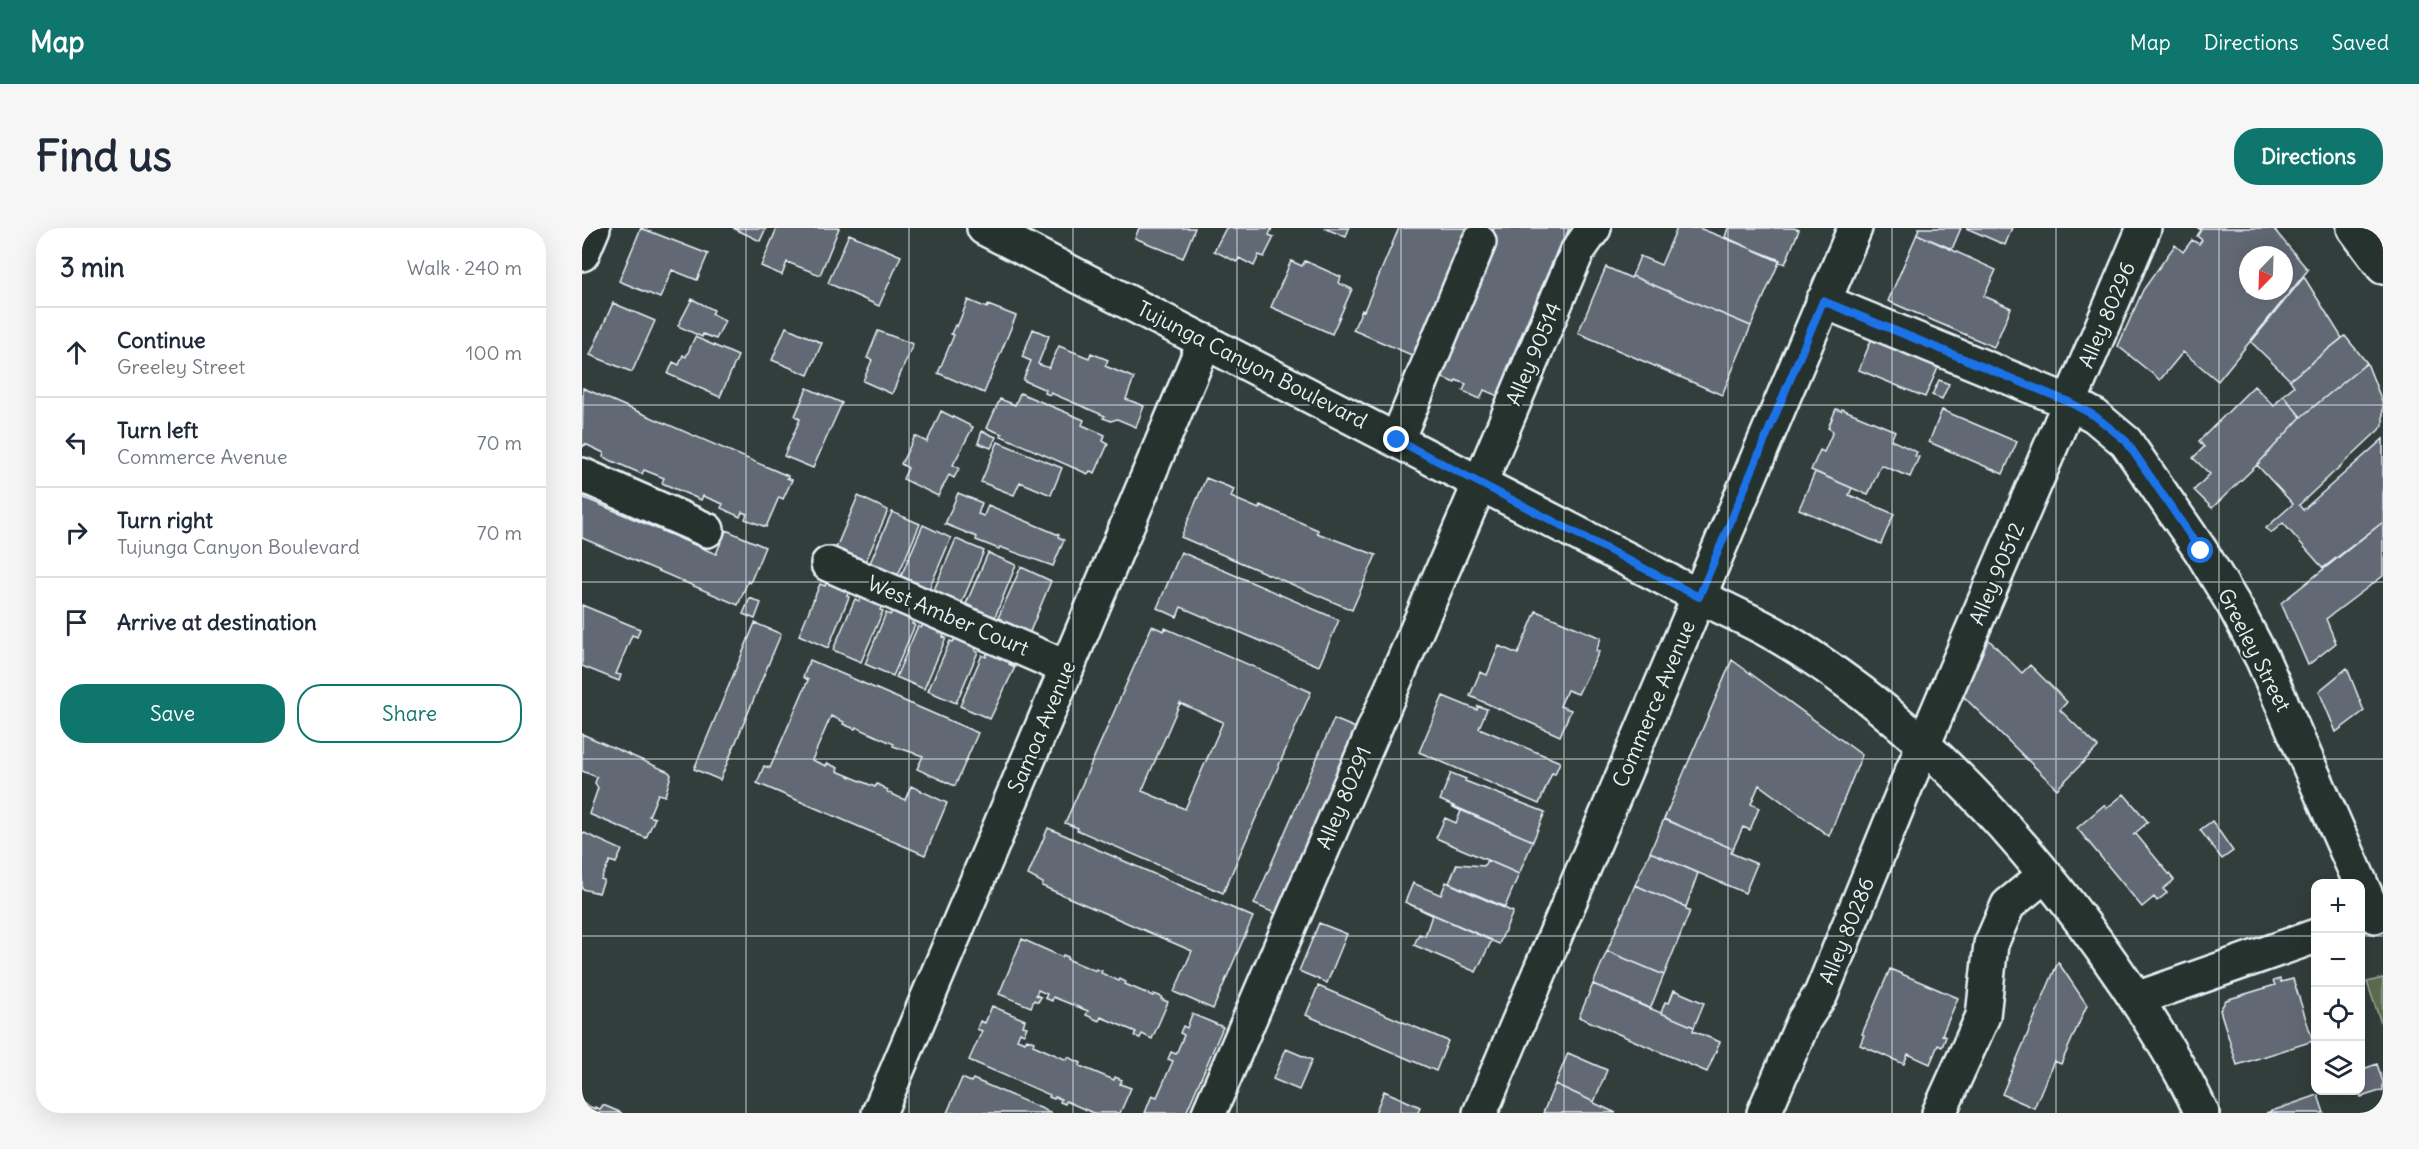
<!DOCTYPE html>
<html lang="en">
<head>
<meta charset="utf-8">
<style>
  :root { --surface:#fff; --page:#f6f6f7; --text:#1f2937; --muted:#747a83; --line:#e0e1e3; --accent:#0f766e }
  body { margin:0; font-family:Delius,sans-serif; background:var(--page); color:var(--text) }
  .controls { position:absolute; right:18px; bottom:18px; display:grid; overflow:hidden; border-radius:12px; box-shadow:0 6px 24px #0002 }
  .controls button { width:54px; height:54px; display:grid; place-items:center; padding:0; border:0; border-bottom:2px solid var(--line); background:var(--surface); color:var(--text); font:30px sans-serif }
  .compass { position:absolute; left:1657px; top:18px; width:54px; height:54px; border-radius:50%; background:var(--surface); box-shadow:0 6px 24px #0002; rotate:203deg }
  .stop { position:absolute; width:18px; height:18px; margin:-14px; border:4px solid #1a73e8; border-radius:50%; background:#fff }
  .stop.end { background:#1a73e8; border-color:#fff; box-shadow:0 2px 6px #0008 }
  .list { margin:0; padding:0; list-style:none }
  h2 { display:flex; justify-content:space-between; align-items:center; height:78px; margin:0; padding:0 24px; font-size:26px }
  h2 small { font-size:20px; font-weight:400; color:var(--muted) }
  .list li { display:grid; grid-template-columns:39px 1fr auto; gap:18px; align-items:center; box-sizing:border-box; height:90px; padding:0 24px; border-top:2px solid var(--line) }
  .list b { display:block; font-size:22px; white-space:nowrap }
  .list p { margin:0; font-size:20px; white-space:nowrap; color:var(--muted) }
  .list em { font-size:20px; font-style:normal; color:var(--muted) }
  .actions { display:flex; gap:12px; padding:18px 24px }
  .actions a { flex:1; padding:14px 0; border:2px solid var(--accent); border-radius:24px; text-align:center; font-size:21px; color:var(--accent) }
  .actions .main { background:var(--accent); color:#fff }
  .icon { flex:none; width:33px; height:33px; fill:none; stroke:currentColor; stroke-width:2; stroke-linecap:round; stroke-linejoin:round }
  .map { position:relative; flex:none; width:1801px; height:885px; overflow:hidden; border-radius:24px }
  header { display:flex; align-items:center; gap:36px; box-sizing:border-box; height:84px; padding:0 30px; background:var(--accent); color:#fff }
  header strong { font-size:28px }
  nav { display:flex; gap:33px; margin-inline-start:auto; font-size:21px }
  .intro { display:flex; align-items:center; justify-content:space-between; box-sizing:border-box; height:144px; padding:0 36px }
  h1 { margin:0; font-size:42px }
  .button { padding:15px 27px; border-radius:24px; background:var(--accent); color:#fff; font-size:21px; font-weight:700 }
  main { display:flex; gap:36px; padding:0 36px }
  aside { flex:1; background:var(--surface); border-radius:24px; box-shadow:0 6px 24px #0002 }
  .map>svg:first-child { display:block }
  .green { fill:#5c6d4f; stroke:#a2afa4; stroke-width:1.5 }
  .building { fill:#626974; stroke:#e8f1f8; stroke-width:1.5; fill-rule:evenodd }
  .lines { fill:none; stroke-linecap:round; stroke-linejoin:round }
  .minor-casing { stroke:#e8f1f8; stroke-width:38 }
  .major-casing { stroke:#e8f1f8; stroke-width:38 }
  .minor { stroke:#26332d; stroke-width:33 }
  .major { stroke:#26332d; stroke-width:33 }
  .route { stroke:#1a73e8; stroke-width:8 }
  .grid { fill:none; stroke:#e8f1f8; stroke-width:1.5; stroke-opacity:0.55 }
  .labels { text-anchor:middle; stroke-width:5; stroke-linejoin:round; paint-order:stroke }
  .street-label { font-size:21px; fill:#e8f1f8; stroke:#26332d }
</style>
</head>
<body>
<header>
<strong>Map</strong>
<nav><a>Map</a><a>Directions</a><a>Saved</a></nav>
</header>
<div class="intro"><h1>Find us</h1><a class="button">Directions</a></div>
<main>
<aside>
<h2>3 min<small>Walk · 240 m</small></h2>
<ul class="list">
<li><svg class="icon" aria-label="ahead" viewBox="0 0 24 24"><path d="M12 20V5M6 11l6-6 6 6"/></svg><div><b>Continue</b><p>Greeley Street</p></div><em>100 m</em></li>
<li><svg class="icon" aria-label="left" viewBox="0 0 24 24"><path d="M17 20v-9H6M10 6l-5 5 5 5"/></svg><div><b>Turn left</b><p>Commerce Avenue</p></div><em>70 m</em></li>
<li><svg class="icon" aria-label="right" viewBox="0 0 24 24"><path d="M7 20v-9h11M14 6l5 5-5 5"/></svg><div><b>Turn right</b><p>Tujunga Canyon Boulevard</p></div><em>70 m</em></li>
<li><svg class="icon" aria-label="arrive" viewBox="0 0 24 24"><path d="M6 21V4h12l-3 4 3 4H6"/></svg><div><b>Arrive at destination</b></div></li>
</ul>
<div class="actions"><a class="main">Save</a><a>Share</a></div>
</aside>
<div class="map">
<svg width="1801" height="885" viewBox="0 0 1801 885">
  <rect width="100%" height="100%" fill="#323e3b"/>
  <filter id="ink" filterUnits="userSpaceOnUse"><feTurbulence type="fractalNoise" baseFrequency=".0167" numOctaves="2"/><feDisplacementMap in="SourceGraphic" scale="12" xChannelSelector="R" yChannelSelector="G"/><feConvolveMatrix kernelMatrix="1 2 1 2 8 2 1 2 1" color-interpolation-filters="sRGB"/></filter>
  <g filter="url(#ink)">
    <path class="green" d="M1801 750V794L1799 795 1785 754Z"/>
    <path class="building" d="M59 0 126 26 115 52 90 42 78 70 37 53Z
      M151 0H184L178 13Z
      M195 0H257L238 47 205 34 200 47 179 38Z
      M557 0H613L601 30 553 10Z
      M644 0H690L687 7 692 9 682 29 677 27 672 38 657 30 655 34 632 23Z
      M742 0H767L764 9Z
      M817 0H891L839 131 771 102 780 82 782 83Z
      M912 0H987L980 19 977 18 925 141 927 142 916 168 902 162 898 171 881 163 884 156 874 152 873 155 851 146Z
      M1095 0H1117L1198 32 1169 98 1050 48 1058 28 1079 37Z
      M1146 0H1212L1217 2 1203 36 1143 9Z
      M1337 0H1379L1370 21 1335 6Z
      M1384 0H1430L1423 17Z
      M1616 0H1691L1726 42 1636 153 1601 124 1578 152 1536 118 1561 62 1593 17 1601 24 1610 12 1617 16 1620 12 1615 8 1619 2ZM1666 27H1702V63H1666Z
      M267 6 319 28 297 78 246 55Z
      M1335 6 1414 42 1402 68 1429 80 1412 119 1306 73Z
      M709 33 720 38 723 33 759 49 757 55 770 61 750 106 689 79Z
      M1024 39 1049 50 1050 48 1169 98 1140 167 996 105Z
      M1722 49 1760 110 1708 152 1669 114Z
      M110 71 132 82 130 86 143 93 134 111 121 106 120 109 96 98Z
      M386 72 405 80 406 77 434 88 402 165 356 145 372 107 369 106 373 97 375 99Z
      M31 75 73 93 50 144 8 127Z
      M204 99 240 115 226 147 190 132Z
      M451 101 467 108 456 136 467 140 477 118 507 130 509 125 526 132 523 138 552 150 544 171 562 178 554 199 535 191 529 193 521 190 523 188 469 165 468 167 463 165 464 162 441 152 449 133 440 129Z
      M296 103 331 116 310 166 281 153 290 132 285 130Z
      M1292 105 1359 133 1343 169 1277 142Z
      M1763 108 1785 135 1719 189 1701 167 1712 158 1708 152Z
      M113 109 156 128 138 169 86 146 91 134 97 137 101 127 104 129Z
      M1785 135 1801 176V198L1717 277 1721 282 1801 211V294L1741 340 1701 295 1689 305 1684 300 1711 276 1675 237 1719 189Z
      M1357 152 1367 156 1360 171 1350 167Z
      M1672 158 1692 178 1701 167 1719 189 1675 237 1630 280 1612 262 1628 246 1611 230 1622 219 1617 213Z
      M1 160 206 248 205 250 210 252 201 271 197 269 184 299 163 291 165 286 160 284 158 289 139 280 141 276 121 268 119 272 80 255 82 250 62 242 60 246 21 229 22 225 3 216 0 220Z
      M225 160 260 175 231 240 202 228 218 191 213 188Z
      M438 165 502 192 500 197 523 207 521 213 526 216 513 245 508 243 506 246 419 208 420 206 405 200 418 171 433 177Z
      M1254 181 1259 183 1260 181 1313 203 1309 212 1335 224 1333 228 1337 229 1328 249 1299 237 1286 267 1229 242 1238 222 1242 224 1251 203 1246 200Z
      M1360 182 1435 214 1421 246 1347 214Z
      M359 183 391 199 371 237 377 240 372 250 367 247 356 268 321 251 326 240 319 236 333 208 345 214Z
      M400 203 414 209 409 220 396 215Z
      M416 214 480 240 469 267 438 254 432 267 399 254Z
      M1233 244 1270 260 1267 267 1312 286 1299 316 1217 281Z
      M624 250 652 261 649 269 677 281 678 277 736 302 735 305 794 327 770 382 599 309Z
      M376 265 400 275 396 286 402 288 406 277 477 307 476 309 482 312 471 338 418 319 417 321 394 312 395 309 363 296Z
      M276 268 306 282 284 333 280 331 278 337 256 327 258 322 254 320Z
      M0 269 134 326 144 302 183 319 168 355 166 353 156 377 0 310Z
      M310 284 338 296 316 347 312 346 310 351 289 342 291 337 288 335Z
      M1801 294V348L1744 391 1754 415 1726 437 1699 375Z
      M341 297 369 310 347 361 343 359 341 364 320 355 322 350 319 348Z
      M374 311 402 323 380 374 376 373 374 378 353 369 355 363 352 362Z
      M599 324 757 392 737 438 599 379 595 389 575 380Z
      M406 325 434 337 413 389 409 387 406 393 385 383 388 378 384 376Z
      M439 339 469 353 447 406 417 397 420 391 416 390Z
      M245 353 267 363 265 368 267 369 246 420 217 407 238 356 243 358Z
      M279 368 300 377 298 382 301 383 279 434 251 422 273 371 277 373Z
      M168 370 179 375 173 391 161 386Z
      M0 377 58 401 55 409 50 407 34 446 39 447 37 453 0 438Z
      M311 382 332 391 330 396 333 397 311 448 283 436 304 385 308 387Z
      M954 383 1019 410 1014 423 1017 424 996 466 985 462 978 478 989 482 978 508 888 468 898 444 905 447 917 418 936 426Z
      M173 395 199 406 138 552 112 541Z
      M342 395 363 404 361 409 364 410 342 461 314 449 336 398 339 400Z
      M570 398 582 403 583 400 729 464 641 665 495 602 496 600 483 595ZM598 475 641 494 603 581 560 563Z
      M1401 406 1440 445 1448 437 1485 474 1478 482 1516 519 1475 561 1380 467Z
      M374 409 395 418 393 423 396 424 374 475 346 463 368 413 371 414Z
      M406 423 428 433 427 436 433 439 408 491 378 478 400 427 404 429Z
      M228 432 396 505 373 558 335 541 341 528 311 518 312 516 274 499 273 501 261 496 262 494 249 488 230 532 244 538 245 535 256 540 255 543 293 559 295 556 306 562 305 564 323 572 329 558 365 575 343 627 175 555 182 538 188 540 226 452 221 449Z
      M1150 432 1280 527 1247 608 1177 557 1169 576 1177 580 1168 602 1161 599 1151 621 1082 591Z
      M1765 440 1782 483 1754 504 1737 463Z
      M861 468 895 482 896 478 905 481 897 500 978 534 973 546 970 545 957 576 837 524Z
      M752 491 776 501 697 687 672 676Z
      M0 506 87 544 89 547 83 568 76 566 67 588 73 590 64 610 7 586 16 560 13 555 15 549 0 543Z
      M869 545 884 551 883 553 963 584 951 613 858 572Z
      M1542 566 1566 594 1551 607 1554 606 1592 652 1581 661 1585 665 1575 673 1572 669 1560 679 1495 600 1522 577 1525 580Z
      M869 578 951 613 937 646 854 610 863 590 874 595 879 583Z
      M1082 591 1151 621 1149 625 1175 636 1163 665 1068 624Z
      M1630 593 1651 623 1640 631 1618 602Z
      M466 600 671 689 631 781 592 764 610 723 460 658 461 655 446 647Z
      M0 604 40 622 34 635 28 633 19 651 22 652 17 665 0 661Z
      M1068 624 1116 645 1104 679 1053 657Z
      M905 632 937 646 923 679 867 655 875 636 902 638Z
      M864 654 931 684 917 716 823 674 831 655 859 667Z
      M1053 657 1104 679V682L1108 683 1082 747 1025 723Z
      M823 674 910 712 894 744 832 717 837 706 843 708 850 687Z
      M737 695 765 706 745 755 717 743Z
      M440 711 480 729 481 727 486 729 485 731 514 743V741L520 743 519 745 537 753 538 751 544 754 543 756 571 768 572 766 580 769 579 771 586 774 570 811 560 806 558 810 552 808 554 804 519 789 517 793 504 787 506 783 471 769 470 773 463 770 465 766 456 762 454 767 459 769 456 774 452 772 449 779 417 766Z
      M1025 723 1082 747 1068 781 1011 756Z
      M1476 734 1505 777 1479 836 1472 833 1452 880 1420 866Z
      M1308 741 1376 770 1360 807 1364 809 1360 819 1356 817 1348 836 1326 826 1322 836 1278 817 1282 807 1280 806Z
      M1698 751 1699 754 1711 751 1731 813 1655 837 1638 782 1644 772 1693 757 1691 753Z
      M1011 756 1112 799 1111 803 1138 814 1125 844 997 789Z
      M736 758 866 813 854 843 724 787Z
      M1092 762 1122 775 1112 799 1079 785 1083 774 1087 775Z
      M410 778 443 792 441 798 445 799 442 806 438 804 435 811 443 814 445 811 452 814 451 817 485 832 486 829 499 835 498 838 532 852 533 849 540 852 538 856 549 860 538 885H511L484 873 483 876 478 874 479 871 473 869 472 871 467 869 468 867 387 832 400 803 395 801 398 793 403 795Z
      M610 786 641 799 604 885H563L570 867 575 869 591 833 586 831 589 824 594 826 602 807 598 805 601 798 605 800Z
      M704 821 730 832 717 862 691 851Z
      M986 825 1025 842 1012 874 973 856Z
      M1795 836 1801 854V862L1779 869 1777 862 1778 842Z
      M380 850 389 854 391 851 470 885H365Z
      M973 856 1012 874V875L1034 885H961Z
      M802 863 838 879 836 885H793Z
      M1736 867 1742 885H1684Z
      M0 875 13 881V879L18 881 21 877 40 885H0Z"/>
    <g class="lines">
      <defs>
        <path id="minor" d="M0 26 11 0
          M1241 73 1487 174 1513 188 1544 214 1619 323 1653 379 1680 430 1793 688
          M815 212 897 14
          M0 247 125 302
          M246 336 485 440
          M1554 771 1734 708
          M297 885 623 113
          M627 885 898 255 995 24 1012 0
          M898 885 1273 0
          M1182 885 1222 792 1239 766 1323 560 1562 0
          M1357 885 1401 788 1409 716 1426 677 1463 647"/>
        <path id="major" d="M402 0 1072 345C1105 363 1140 379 1174 396 1210 414 1247 440 1280 465 1384 545 1471 648 1544 756 1572 798 1599 840 1620 885
          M1772 0 1801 39"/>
      </defs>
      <use href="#minor" class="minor-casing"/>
      <use href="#major" class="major-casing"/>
      <use href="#minor" class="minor"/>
      <use href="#major" class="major"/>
    </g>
  </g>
  <g class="lines" filter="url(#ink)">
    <path class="route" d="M815 212 1117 369 1241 73 1487 174 1513 188 1544 213 1619 323"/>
  </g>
  <path class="grid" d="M164 0V885M327 0V885M491 0V885M655 0V885M819 0V885M982 0V885M1146 0V885M1310 0V885M1474 0V885M1637 0V885M0 177H1801M0 354H1801M0 531H1801M0 708H1734M1778 708H1801"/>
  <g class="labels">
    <g class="street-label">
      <text transform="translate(1525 87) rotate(-67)" y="7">Alley 80296</text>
      <text transform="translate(952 126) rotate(-67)" y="7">Alley 90514</text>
      <text transform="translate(670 137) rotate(27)" y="7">Tujunga Canyon Boulevard</text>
      <text transform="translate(1415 346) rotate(-67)" y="7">Alley 90512</text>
      <text transform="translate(366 388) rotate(23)" y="7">West Amber Court</text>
      <text transform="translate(1672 422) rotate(63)" y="7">Greeley Street</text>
      <text transform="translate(1072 476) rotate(-67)" y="7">Commerce Avenue</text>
      <text transform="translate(460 499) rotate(-67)" y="7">Samoa Avenue</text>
      <text transform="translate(762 570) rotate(-67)" y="7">Alley 80291</text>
      <text transform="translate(1265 703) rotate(-68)" y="7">Alley 80286</text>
    </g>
  </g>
</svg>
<div class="controls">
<button>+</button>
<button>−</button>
<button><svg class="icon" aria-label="locate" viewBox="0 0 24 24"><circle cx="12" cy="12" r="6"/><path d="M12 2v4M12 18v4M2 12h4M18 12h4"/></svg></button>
<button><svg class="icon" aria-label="layers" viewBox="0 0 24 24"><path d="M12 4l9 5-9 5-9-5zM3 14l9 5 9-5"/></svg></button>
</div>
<svg class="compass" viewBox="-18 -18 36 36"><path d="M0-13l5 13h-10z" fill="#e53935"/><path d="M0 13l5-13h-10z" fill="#747a83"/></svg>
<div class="stop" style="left:1619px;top:323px"></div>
<div class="stop end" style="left:815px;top:212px"></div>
</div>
</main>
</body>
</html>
